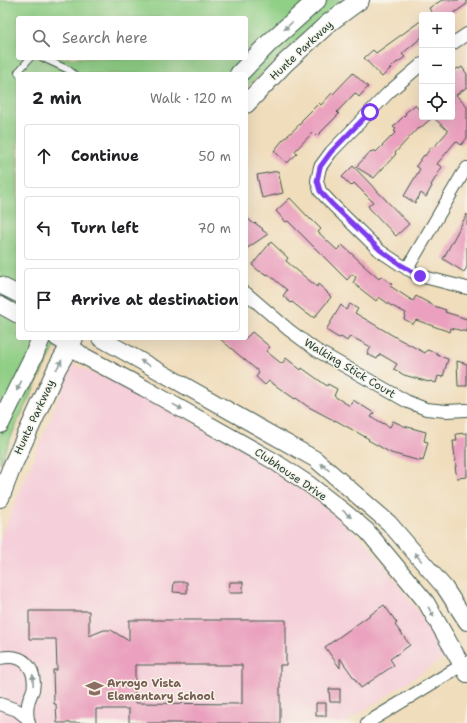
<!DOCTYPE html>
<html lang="en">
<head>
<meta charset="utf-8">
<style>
  :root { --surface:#fff; --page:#f2f2f2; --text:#202124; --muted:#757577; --line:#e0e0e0 }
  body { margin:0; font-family:"Shantell Sans",sans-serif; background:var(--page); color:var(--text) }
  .controls { position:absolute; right:12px; top:12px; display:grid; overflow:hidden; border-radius:4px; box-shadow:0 4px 16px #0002 }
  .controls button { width:36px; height:36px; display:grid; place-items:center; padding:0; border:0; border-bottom:1px solid var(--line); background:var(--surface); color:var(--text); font:20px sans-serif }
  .stop { position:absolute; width:12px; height:12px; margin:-9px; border:3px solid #7c3aed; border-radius:50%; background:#fff }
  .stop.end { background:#7c3aed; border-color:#fff; box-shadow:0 1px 4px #0008 }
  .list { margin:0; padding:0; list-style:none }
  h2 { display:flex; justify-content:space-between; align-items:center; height:52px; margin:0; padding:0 16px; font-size:17px }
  h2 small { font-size:13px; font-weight:400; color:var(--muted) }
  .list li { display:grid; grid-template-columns:26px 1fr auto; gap:12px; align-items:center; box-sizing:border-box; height:64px; margin:0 8px 8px; padding:0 8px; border:1px solid var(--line); border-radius:4px }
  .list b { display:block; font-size:15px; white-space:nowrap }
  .list em { font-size:13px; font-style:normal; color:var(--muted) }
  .icon { flex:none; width:22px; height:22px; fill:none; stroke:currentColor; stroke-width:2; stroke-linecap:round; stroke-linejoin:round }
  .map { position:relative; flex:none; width:467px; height:723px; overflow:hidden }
  .search { position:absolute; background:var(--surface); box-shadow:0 4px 16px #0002; left:16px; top:16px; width:232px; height:44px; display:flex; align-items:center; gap:10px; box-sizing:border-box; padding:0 14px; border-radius:4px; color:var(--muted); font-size:15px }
  .panel { position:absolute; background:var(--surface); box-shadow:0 4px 16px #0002; left:16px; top:72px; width:232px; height:268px; border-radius:4px }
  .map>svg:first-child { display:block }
  .built { fill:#f5cfda }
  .green { fill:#90cf86; stroke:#58865d; fill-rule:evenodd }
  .building { fill:#eaa0be; fill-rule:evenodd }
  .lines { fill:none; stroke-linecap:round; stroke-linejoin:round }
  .service-casing { stroke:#3e5548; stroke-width:8 }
  .minor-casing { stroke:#3e5548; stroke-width:14 }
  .tertiary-casing { stroke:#3e5548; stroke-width:18 }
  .secondary-casing { stroke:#3e5548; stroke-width:20 }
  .service { stroke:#fff; stroke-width:6 }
  .minor { stroke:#fff; stroke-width:12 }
  .tertiary { stroke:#fff; stroke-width:16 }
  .secondary { stroke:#fff; stroke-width:18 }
  .oneway { fill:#8f9e9a }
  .route { stroke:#7c3aed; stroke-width:5 }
  .labels { text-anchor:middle; stroke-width:3; stroke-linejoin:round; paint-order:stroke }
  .street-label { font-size:11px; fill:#1f3d34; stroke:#f7f3e8 }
  .education-label { font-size:11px; font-weight:bold; fill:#785e54; stroke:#f7f3e8; text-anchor:start }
</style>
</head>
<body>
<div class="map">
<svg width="467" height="723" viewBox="0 0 467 723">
  <rect width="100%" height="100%" fill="#f7f3e8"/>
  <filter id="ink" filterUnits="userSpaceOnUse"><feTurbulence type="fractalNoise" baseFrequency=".025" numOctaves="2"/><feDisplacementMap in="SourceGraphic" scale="8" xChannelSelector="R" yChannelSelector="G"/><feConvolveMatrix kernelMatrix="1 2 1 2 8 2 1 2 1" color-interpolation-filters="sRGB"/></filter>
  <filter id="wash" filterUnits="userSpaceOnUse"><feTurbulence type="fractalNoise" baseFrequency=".012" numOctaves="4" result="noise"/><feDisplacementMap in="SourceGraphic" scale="16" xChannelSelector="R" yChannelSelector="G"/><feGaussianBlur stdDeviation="0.9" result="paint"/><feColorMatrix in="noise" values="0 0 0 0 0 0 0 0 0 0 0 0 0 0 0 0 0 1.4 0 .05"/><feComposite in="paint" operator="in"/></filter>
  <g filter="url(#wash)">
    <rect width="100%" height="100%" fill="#f0ddbc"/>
    <path class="built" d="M73 364 115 382 251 453 307 492 368 544 450 654 352 718 346 723H0V539Z"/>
    <path class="green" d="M0 0H344C310 28 277 57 246 88V74H18V338H60C38 379 17 420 0 464ZM18 18H246V58H18Z"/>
    <g id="blocks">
      <path class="building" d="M442 0H467V4L451 15H433L429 8Z
        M422 20V37L402 54 405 57 397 63V62L382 77 364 58 373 50 376 53Z
        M462 67 467 74V87L456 95 467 107V138L461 145 456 141 437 164 442 167 431 185 432 186 426 197 421 193 415 203 404 196 420 169 416 166 424 155 425 156 431 147 433 148 448 131 433 117 419 129 418 128 395 153 396 154 374 178 356 167 371 151 372 152 374 150 376 152 396 132 394 131 396 129 393 127 406 114 405 113 415 105 422 113V117H452V72L458 68 459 69Z
        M353 73 368 87 359 97 355 93 337 112 339 114 317 136 313 132 295 151 297 154 287 163 274 151 282 141 302 122 301 121 319 103 321 105 332 93 333 94Z
        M353 166 409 224 396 236 370 209 368 206 373 202 354 183 351 186 342 177Z
        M278 171 283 193 262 198 257 175Z
        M290 198 311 220V219L321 229 318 232 337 250 342 245 364 265H363L379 279 381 276 392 284 390 286 413 301 416 296 434 306 446 310 445 312 467 319V332L451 328 450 332 416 320 413 324 404 319 406 313 390 305 379 297 376 301 371 297 353 283 356 277 352 274 347 280 288 221 286 222 276 211Z
        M467 214V267L464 272 443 259Z
        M246 217 254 224 255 223 263 229 262 230 268 234 246 249Z
        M271 242 288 258 286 261 317 287 318 284 327 292V293L331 297 314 318 309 314V315L306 313 292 302 291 303 283 296 287 290 268 274 267 275 262 272 259 271 252 265Z
        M350 304 358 309 355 313 397 338 425 353 427 350 437 353V355L448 359 443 377 438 376 436 383 430 381 429 382 404 375 394 369 397 364 380 354 377 359 367 354 371 347 350 336 347 341 341 337 340 338 337 337 326 330 341 305 346 310Z
        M252 332 270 347 266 351 282 364 286 358 301 370 302 368 327 386 328 384 337 389 334 396 350 406 353 400 374 413 371 417 390 427 393 421 404 426 426 432 424 441 428 442 423 461 420 460V461L391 453 368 440 369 439 335 420V421L307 406 296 398 295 399 269 381 265 385 256 377 259 373H258L259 372 219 338H246Z
        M457 361 467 364V386H458Z
        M467 433V477L457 478 455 467H456L453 441H457L456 434Z
        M174 582H187V593L173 592Z
        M230 582H243V593H229Z
        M384 605 397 623 395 625 410 645 390 659 394 665 361 688 340 658V668L325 647Z
        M29 611H89V636L104 630H111L129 641V620H286V665H280V723H129V709H96V723H57L56 704H54L53 670H57L56 639H29ZM135 665H242V704L135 703Z
        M329 689H340V702H330Z
        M316 703H326V716H316Z"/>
    </g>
  </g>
  <g filter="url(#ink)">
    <use href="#blocks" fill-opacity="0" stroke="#3e5548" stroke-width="1"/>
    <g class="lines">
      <defs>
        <path id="service" d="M43 58 69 70 74 74
          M19 74 18 72 30 58"/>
        <path id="minor" d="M452 44 467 34
          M422 64 389 92 331 152 320 167 317 181 320 191 332 204 380 251 401 265 420 276 467 288
          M407 269 462 175 467 168
          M246 293 289 330 316 350 408 402 426 409 446 411 467 410
          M0 658C10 656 19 656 26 663 33 670 35 680 33 690 31 695 29 699 28 704 27 710 27 717 29 723
          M0 704 17 710 27 718
          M367 723 467 662"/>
        <path id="tertiary" d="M0 285 18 294
          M0 305 18 315
          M57 338 70 346 82 355 144 388 272 460 310 485 342 510 367 531 426 602 467 674
          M100 338 315 459 389 523 445 588 467 622"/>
        <path id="secondary" d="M239 74 268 44 317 0
          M246 104 285 63 330 22 360 0
          M0 424 34 355 41 338
          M0 498 11 469 57 368 74 338"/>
      </defs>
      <use href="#service" class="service-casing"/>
      <use href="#minor" class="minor-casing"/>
      <use href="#tertiary" class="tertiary-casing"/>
      <use href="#secondary" class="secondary-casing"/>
      <use href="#service" class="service"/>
      <use href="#minor" class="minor"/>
      <use href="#tertiary" class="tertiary"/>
      <use href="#secondary" class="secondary"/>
    </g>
    <defs><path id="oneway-solid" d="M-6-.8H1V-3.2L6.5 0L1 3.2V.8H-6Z"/></defs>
    <g class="oneway">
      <use href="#oneway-solid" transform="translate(288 26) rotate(138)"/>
      <use href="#oneway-solid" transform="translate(145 363) rotate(-151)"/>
      <use href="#oneway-solid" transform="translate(59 365) rotate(-60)"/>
      <use href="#oneway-solid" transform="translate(19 386) rotate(116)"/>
      <use href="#oneway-solid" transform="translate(178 407) rotate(29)"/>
      <use href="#oneway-solid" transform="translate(325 467) rotate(-139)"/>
      <use href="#oneway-solid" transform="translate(347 514) rotate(40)"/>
      <use href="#oneway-solid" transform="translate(418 557) rotate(-130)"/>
      <use href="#oneway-solid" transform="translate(431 612) rotate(61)"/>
      <use href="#oneway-solid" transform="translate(33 680) rotate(-92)"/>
    </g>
  </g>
  <g class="lines" filter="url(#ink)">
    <path class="route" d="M370 112 331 152 320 167 317 181 320 191 332 204 380 250 401 265 420 276"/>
  </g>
  <defs>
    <symbol id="school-bare" viewBox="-9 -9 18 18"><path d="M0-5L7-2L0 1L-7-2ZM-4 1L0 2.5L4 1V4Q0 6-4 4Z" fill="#8d6e63" stroke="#f7f3e8" stroke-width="2.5" paint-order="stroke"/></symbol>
  </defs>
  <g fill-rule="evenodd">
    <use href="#school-bare" x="82" y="676" width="25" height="25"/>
  </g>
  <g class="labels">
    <g class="street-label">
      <text transform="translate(301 50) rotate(-43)" y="4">Hunte Parkway</text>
      <text transform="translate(350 368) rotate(31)" y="4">Walking Stick Court</text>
      <text transform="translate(34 417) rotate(-65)" y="4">Hunte Parkway</text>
      <text transform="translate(291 474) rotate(34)" y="4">Clubhouse Drive</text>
    </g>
    <g class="education-label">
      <text x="107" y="687">Arroyo Vista<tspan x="107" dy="13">Elementary School</tspan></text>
    </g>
  </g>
</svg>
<div class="controls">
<button>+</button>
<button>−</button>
<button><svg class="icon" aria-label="locate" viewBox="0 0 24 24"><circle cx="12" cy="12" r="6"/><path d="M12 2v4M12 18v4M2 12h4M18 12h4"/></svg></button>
</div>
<div class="stop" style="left:370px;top:112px"></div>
<div class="stop end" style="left:420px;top:276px"></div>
<div class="search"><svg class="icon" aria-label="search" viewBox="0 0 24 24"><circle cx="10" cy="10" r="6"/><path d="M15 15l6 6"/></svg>Search here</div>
<section class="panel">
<h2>2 min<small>Walk · 120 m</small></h2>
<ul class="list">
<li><svg class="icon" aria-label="ahead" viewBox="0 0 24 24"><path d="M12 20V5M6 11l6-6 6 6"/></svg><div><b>Continue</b></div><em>50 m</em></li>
<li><svg class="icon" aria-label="left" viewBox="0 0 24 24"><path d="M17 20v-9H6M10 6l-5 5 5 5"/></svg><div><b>Turn left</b></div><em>70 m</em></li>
<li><svg class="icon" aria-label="arrive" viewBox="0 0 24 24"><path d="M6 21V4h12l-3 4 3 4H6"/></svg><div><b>Arrive at destination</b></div></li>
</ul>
</section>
</div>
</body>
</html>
